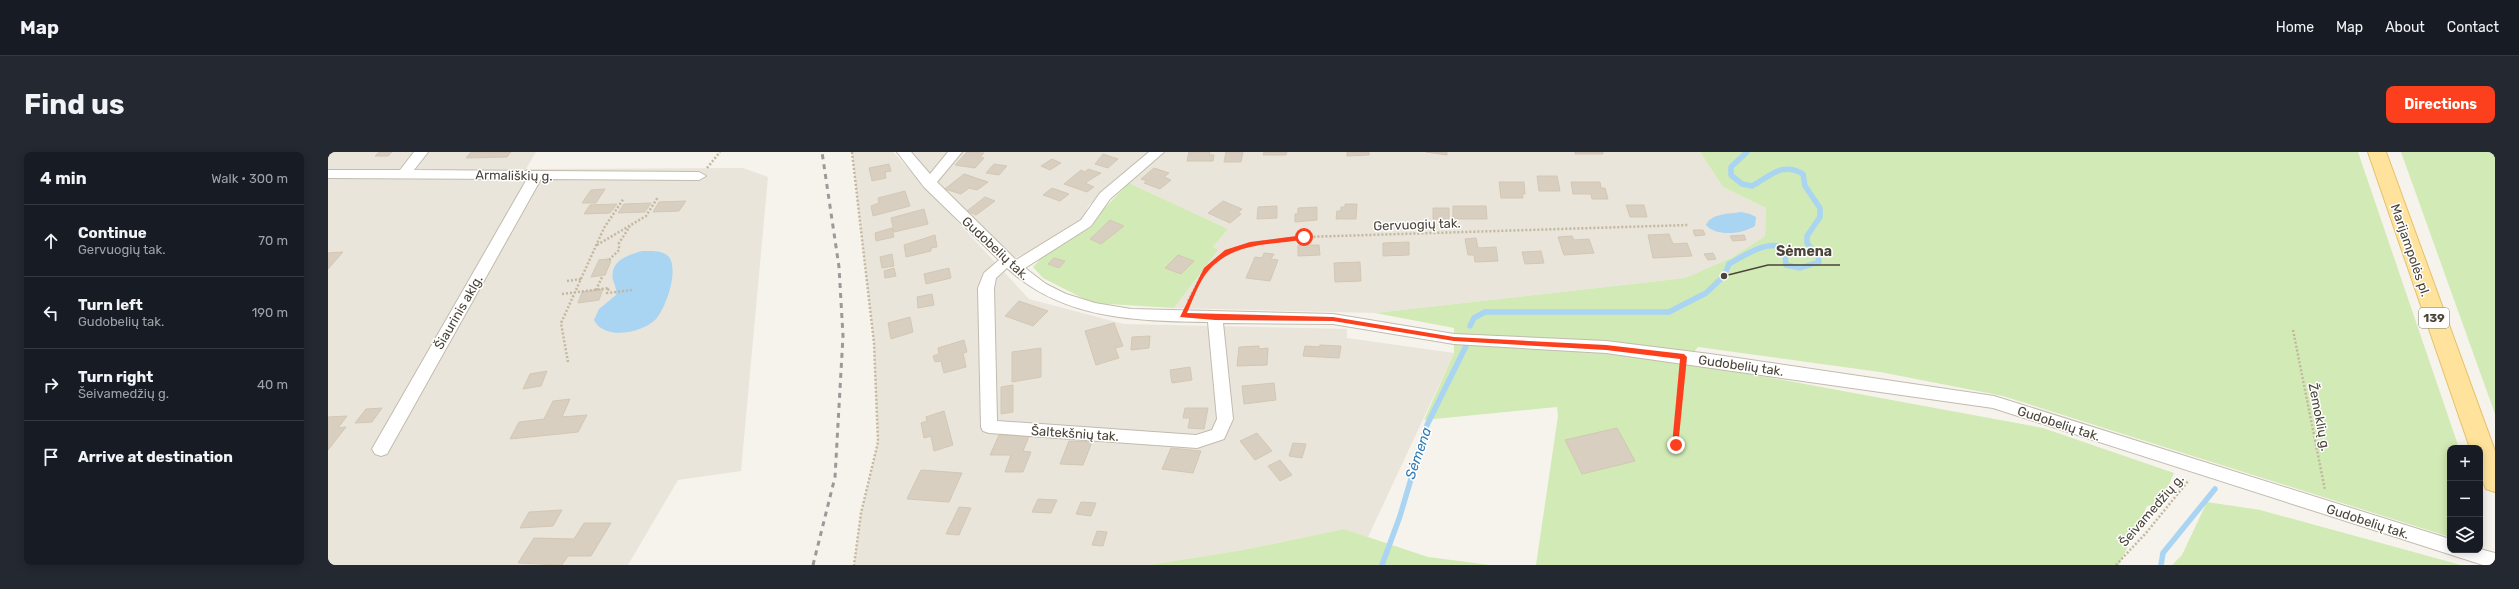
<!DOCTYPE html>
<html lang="en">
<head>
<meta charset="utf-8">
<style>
  :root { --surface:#171b24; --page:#242831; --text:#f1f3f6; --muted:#9ea1a6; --line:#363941; --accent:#fc3f1d }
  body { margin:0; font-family:Rubik,sans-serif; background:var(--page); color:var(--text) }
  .controls { position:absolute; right:12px; bottom:12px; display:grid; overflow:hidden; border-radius:8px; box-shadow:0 2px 10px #0003 }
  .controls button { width:36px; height:36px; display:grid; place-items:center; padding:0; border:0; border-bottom:1px solid var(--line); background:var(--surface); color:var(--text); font:20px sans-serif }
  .stop { position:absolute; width:12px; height:12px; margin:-9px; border:3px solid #fc3f1d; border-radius:50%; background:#fff }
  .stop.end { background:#fc3f1d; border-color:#fff; box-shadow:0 1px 4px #0008 }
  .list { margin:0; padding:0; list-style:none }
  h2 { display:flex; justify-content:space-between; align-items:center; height:52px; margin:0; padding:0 16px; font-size:17px }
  h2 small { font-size:13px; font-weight:400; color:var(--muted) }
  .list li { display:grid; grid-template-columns:26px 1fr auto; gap:12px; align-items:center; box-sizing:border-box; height:72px; padding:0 16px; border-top:1px solid var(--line) }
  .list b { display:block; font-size:15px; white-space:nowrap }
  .list p { margin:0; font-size:13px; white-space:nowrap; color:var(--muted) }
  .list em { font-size:13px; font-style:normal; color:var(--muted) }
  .icon { flex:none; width:22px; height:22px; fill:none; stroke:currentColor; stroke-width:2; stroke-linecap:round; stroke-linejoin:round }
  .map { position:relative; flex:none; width:2167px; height:413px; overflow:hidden; border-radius:8px }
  header { display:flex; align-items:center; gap:24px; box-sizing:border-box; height:56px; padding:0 20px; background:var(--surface); border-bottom:1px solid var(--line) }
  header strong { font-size:19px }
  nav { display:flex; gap:22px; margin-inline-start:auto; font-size:14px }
  .intro { display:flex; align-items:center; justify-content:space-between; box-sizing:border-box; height:96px; padding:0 24px }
  h1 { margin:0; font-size:28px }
  .button { padding:10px 18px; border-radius:8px; background:var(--accent); color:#fff; font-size:14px; font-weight:700 }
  main { display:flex; gap:24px; padding:0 24px }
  aside { flex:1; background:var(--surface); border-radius:8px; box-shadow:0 2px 10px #0003 }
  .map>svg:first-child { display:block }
  .residential { fill:#eae5da }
  .green { fill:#d2eab5 }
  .water { fill:#a9d4f2 }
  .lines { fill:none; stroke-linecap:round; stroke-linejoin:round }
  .stream { stroke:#a9d4f2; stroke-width:5.5 }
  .building { fill:#d8cfc1; stroke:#d3c7b4 }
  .minor-casing { stroke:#c2bbae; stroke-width:2 }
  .primary-casing { stroke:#e6c16a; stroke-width:2 }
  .path { stroke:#c4b79f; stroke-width:2.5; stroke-dasharray:2 2; stroke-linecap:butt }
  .minor { fill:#fff; fill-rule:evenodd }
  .primary { fill:#ffe39c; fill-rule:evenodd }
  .rail { stroke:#9a9a9a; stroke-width:3; stroke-dasharray:5 5; stroke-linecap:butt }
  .route { fill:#fc3f1d }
  .labels { text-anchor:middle; stroke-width:3; stroke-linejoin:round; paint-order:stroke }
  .shield { fill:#fff; stroke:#817c74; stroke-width:1 }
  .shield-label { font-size:12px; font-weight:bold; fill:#4b4439 }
  .street-label { font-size:13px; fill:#4b4439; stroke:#fff }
  .water-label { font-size:14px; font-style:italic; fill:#2e7ab2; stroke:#fff }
  .leader { fill:none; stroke:#4b4439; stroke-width:1.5 }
  .callout-dot { fill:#4b4439; stroke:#fff; stroke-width:1.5 }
  .callout-label { font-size:14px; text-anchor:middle; font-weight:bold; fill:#4b4439; stroke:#fff; stroke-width:3; stroke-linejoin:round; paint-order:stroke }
</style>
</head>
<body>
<header>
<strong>Map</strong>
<nav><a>Home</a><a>Map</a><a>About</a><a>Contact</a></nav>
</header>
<div class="intro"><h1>Find us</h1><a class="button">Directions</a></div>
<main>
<aside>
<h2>4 min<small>Walk · 300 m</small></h2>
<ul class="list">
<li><svg class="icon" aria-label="ahead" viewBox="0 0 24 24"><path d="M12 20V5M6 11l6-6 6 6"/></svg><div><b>Continue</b><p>Gervuogių tak.</p></div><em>70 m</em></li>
<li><svg class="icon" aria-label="left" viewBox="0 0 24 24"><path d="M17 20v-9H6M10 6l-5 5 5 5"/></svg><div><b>Turn left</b><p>Gudobelių tak.</p></div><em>190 m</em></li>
<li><svg class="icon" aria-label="right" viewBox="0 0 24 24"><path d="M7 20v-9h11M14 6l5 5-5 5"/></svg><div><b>Turn right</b><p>Šeivamedžių g.</p></div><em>40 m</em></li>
<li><svg class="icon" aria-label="arrive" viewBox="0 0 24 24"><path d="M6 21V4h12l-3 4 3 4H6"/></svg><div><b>Arrive at destination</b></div></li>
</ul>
</aside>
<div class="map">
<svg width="2167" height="413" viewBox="0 0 2167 413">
  <rect width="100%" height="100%" fill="#f6f3ec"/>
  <path class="residential" d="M0 0H208L198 17 415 16 440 25 413 319 350 328 300 413H0Z
    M524 0H565L701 147 796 172 1019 177V186L1126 201 1040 385 1016 377 915 398 821 413H526L533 361 550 290 546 191Z
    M580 0H822L760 54 754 70 712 95 684 107 644 68Z
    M837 0H1372L1395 35 1438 56 1437 84 1403 106 1357 126 1047 161 846 156 890 98 885 95 900 77 801 31Z"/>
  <path class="green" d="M1372 0H2030L2131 296H2122V385L1675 244 1552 220 1370 195 1358 210 1715 276 1846 321 1833 351 1819 354 1791 413H1208L1230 264 1229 255 1096 268 1126 201V176L1047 161 1357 126 1403 106 1437 84 1438 56 1395 35Z
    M2073 0H2167V262Z
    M801 31 900 77 885 95 890 98 846 156 764 151 715 126 705 115 716 103 752 81Z
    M1879 350 1932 358 2133 413H1844L1854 403Z
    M1016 377 1100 405 1162 413H821L915 398Z"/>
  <path class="water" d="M1413 60 1422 62 1428 65 1427 74C1415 82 1388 85 1378 73 1383 61 1402 62 1413 60Z
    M314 99C322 99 334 98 340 104 352 116 338 156 328 167 315 181 276 189 266 168L271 157 288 143C289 137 287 134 285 128 281 109 300 103 314 99Z"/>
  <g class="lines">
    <path class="stream" d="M1142 174 1146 166 1157 160H1341L1378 141 1396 124 1401 112C1412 106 1445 84 1455 98 1458 102 1457 108 1458 113L1472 116 1491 110 1490 104 1479 91V84L1492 65V56L1477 34 1475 22C1454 9 1441 25 1424 34L1414 32 1403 23V15L1419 0
      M1054 413 1072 364 1099 273 1138 194
      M1833 413 1835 401 1887 337"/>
  </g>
  <path class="building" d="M51 0H64L60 4H47Z
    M143 0H183L179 5 138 6Z
    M639 0 656 1 652 5 656 6 647 16 627 13Z
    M861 0H882L881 3H886L885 9H859Z
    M898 0H915L913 10H896Z
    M936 0H959L958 3H935Z
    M1019 0H1041V3L1019 4Z
    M1098 0H1119V3Z
    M1247 0H1275V2H1247Z
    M775 2 790 7 780 16 767 12Z
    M724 7 733 11 722 18 713 14Z
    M561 12 563 19 557 20 558 26 544 29 541 16Z
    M666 12 679 14 671 23 658 21Z
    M826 16 841 21 836 25 843 28 832 37 816 31 819 29 813 27Z
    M760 17 773 21 757 31 766 35 759 40 736 32 753 18 757 20Z
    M636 22 660 30 649 38 641 36 633 42 617 37Z
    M1209 24H1229L1232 39H1211Z
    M1171 30H1196L1197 42H1194L1195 46H1173Z
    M1243 30H1272L1273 36H1277L1280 47H1264L1263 42H1245Z
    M724 36 741 42 732 49 715 43Z
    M277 37 268 51H254L263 38Z
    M577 39 582 54 545 64 543 54 551 51 550 46Z
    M657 45 667 49 648 63 639 59Z
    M358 49 351 59 325 60 331 50Z
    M895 49 914 57 910 61 913 62 902 71 880 61Z
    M323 51 317 60 290 61 296 52Z
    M289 52 282 61 256 62 262 53Z
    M1017 52H1029L1028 67H1008L1009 59H1013V55H1017Z
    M1298 53H1316L1319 65H1302Z
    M949 54V66L929 67 930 55Z
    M1125 54H1158L1159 67H1125Z
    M989 55V68L967 70V62H970V56Z
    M1105 56H1121V67H1105Z
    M596 57 600 72 566 80 563 66Z
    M782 68 796 74 773 92 762 87Z
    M564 76 566 85 548 89 547 81Z
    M1365 78H1375L1377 83 1367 84Z
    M1341 82 1345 92 1359 91 1364 104 1325 106 1320 83Z
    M607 83 609 95 603 96V99L578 105 576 93Z
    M1416 83 1418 88 1405 89 1402 84Z
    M1244 84 1246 88 1261 87 1266 101 1236 103 1230 85Z
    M1148 86 1150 96 1168 95 1170 109 1147 110 1146 103H1140L1137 87Z
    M1081 90V103L1055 104V91Z
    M970 93H991L992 103 970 104Z
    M1213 99 1216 111 1197 112 1194 100Z
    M15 100 0 117V101Z
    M936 101 946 102 943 107 950 108 942 129 918 126 927 105 934 106Z
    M1385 101 1388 107 1380 108 1376 102Z
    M564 102 566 114 554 116 552 105Z
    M850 103 866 109 853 122 837 116Z
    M726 106 737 109 731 116 720 112Z
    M280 107 279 109H283L277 123 263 125 271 108Z
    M1032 110 1033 129 1007 130 1006 111Z
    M566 116 568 124 557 126 556 119Z
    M621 116 623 126 598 132 596 122Z
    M275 137 271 148 250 151 254 140Z
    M604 142 606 153 590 156 589 145Z
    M691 149 720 159 705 174 677 164Z
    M582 165 585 180 563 187 560 171Z
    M786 171 795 194 787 196 791 206 768 213 757 179Z
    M822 184 821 196 803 198 804 185Z
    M636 188 639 200 635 201 638 215 616 221 613 209 607 210 605 204 611 202 610 196Z
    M992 193 1013 194 1011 206 975 204 977 194 991 195Z
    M931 194V197L940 196 939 213 909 214 911 195Z
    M713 196V225L684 230V200Z
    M862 215 864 228 844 231 842 218Z
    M219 219 213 234 195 237 202 222Z
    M946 231 948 248 916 252 914 234Z
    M685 233V260L673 262V235Z
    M242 247 234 265 259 263 250 280 182 287 191 270 216 267 225 249Z
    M54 256 44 270 27 271 38 257Z
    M857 256H880L876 277 860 276 862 266H855Z
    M616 259 625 293 606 299 603 284 596 286 593 271 599 269 598 265Z
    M19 264 10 276 18 275 0 298V265Z
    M1289 276 1307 309 1254 322 1237 288Z
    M929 281 944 299 927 308 912 289Z
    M671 283 701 284 695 299 703 300 695 320H677L683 303H662Z
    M741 289 764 290 755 313 732 312Z
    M965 291 978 292 974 306 961 304Z
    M843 296 873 299 865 321 834 317Z
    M952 308 964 323 952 329 940 314Z
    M593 318 634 321 621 350 579 347Z
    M710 347 729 348 723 361 704 360Z
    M753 350 768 351 763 364 748 362Z
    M631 355 643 356 631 383 618 382Z
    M234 358 225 374 192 376 201 360Z
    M256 371H283L263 404H240L234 413 190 411 206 386 246 387Z
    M769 379 779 380 775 394 764 393Z"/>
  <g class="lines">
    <defs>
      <path id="minor" d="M86 0H100L86 18 371 20 378 24 371 28 213 27 59 302 53 304 47 302 44 297 199 27 0 26V18H72Z
        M569 0H583L602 22 620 0H634L609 30 688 108 753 68 772 41 821 0H836L782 47 763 74 697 116 718 132 738 142 767 151 803 157 1005 162 1126 182 1278 189 1382 202 1666 244 2122 387V398L2152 397 2167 401V413H2155L1665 256 1278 201 1126 192 1005 172 895 171 905 267 896 287 869 296 661 281 655 279 653 275 650 136 656 121 671 108 596 35ZM679 116C735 168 808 169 880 170L889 267 884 278 868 283 669 269 666 136 668 126Z"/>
      <path id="primary" d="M2040 0H2058L2167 299V340L2158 337C2151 323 2152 311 2152 296H2142Z"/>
    </defs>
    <use href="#minor" class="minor-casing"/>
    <use href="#primary" class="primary-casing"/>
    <path class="path" d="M524 0 546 191 550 290 533 361 526 413
      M379 16 392 0
      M269 93 318 64 330 45
      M281 108 291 98V91L302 74
      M239 129 253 127
      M268 138 274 125
      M234 142 281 136 279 141 305 138
      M860 149C866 139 871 126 878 117 902 89 942 89 976 85L1361 73
      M1965 178 1997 338
      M240 210 233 171 276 76 296 46
      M1348 293 1354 221
      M1788 413 1818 381 1861 328"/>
    <use href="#minor" class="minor"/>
    <use href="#primary" class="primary"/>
    <path class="rail" d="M485 413 507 325 515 184 511 115 494 0"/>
  </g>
  <path class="route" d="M976 83 978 87C943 94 907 89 881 118 871 129 865 148 859 161L1005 165 1126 185 1278 193 1356 202 1359 205 1350 295 1344 293 1352 207 1278 198 1126 189 1005 169 887 168 852 165 876 116 897 98 922 90Z"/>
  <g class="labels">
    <rect class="shield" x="2091" y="156" width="30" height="20" rx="3"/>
    <g class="shield-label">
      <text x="2106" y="170">139</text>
    </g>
    <g class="street-label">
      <text transform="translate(186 23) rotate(1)" y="5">Armališkių g.</text>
      <text transform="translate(1089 72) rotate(-2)" y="5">Gervuogių tak.</text>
      <text transform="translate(668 96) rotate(43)" y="5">Gudobelių tak.</text>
      <text transform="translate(2083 98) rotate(71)" y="5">Marijampolės pl.</text>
      <text transform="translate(130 160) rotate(-60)" y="5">Šiaurinis aklg.</text>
      <text transform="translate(1413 213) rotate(8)" y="5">Gudobelių tak.</text>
      <text transform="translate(1992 265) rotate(79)" y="5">Žemoklių g.</text>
      <text transform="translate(1731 271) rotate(18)" y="5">Gudobelių tak.</text>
      <text transform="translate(747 281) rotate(4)" y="5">Šaltekšnių tak.</text>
      <text transform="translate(1823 358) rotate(-49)" y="5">Šeivamedžių g.</text>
      <text transform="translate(2040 369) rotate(18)" y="5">Gudobelių tak.</text>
    </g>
    <g class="water-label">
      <text transform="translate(1090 301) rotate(-71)" y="5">Sėmena</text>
    </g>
  </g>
  <path class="leader" d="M1396 124L1440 113H1512"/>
  <circle class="callout-dot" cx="1396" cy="124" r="4"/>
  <g class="callout-label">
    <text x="1476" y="104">Sėmena</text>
  </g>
</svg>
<div class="controls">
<button>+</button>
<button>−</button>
<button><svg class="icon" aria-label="layers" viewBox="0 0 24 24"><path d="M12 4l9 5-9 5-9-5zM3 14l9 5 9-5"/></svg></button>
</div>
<div class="stop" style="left:976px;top:85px"></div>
<div class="stop end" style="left:1348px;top:293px"></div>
</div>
</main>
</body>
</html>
